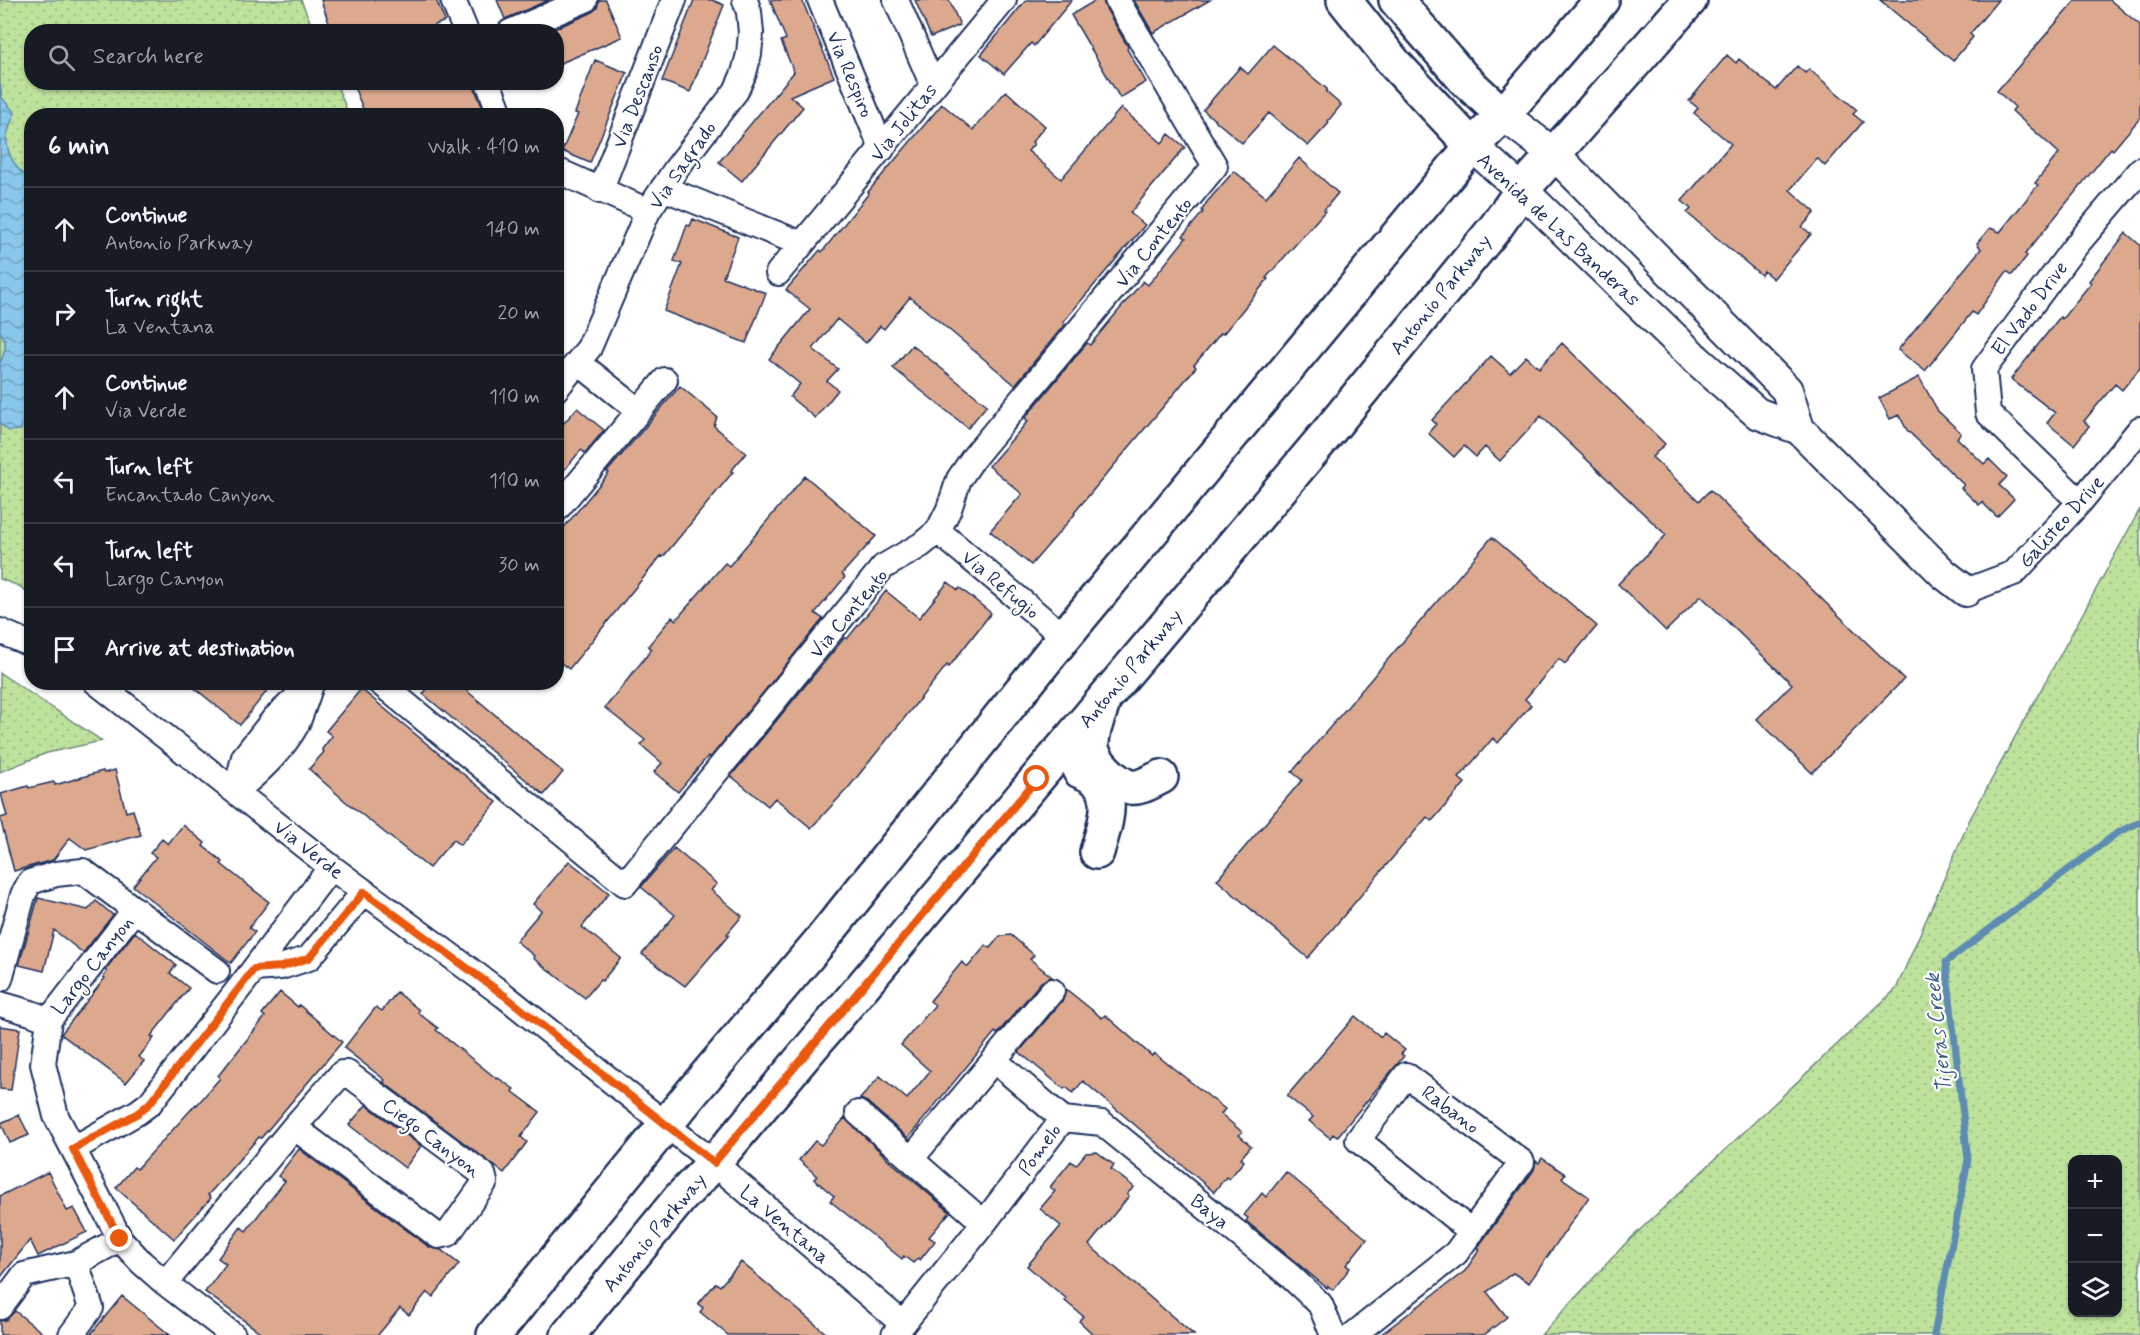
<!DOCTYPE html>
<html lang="en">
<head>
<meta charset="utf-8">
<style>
  :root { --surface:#171b24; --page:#242831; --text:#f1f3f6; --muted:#9ea1a6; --line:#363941 }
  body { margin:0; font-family:Mynerve,sans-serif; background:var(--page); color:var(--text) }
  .controls { position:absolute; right:18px; bottom:18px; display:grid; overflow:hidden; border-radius:12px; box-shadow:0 2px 4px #0004 }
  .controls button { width:54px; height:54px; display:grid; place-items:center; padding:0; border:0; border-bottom:2px solid var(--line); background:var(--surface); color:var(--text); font:30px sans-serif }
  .stop { position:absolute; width:18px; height:18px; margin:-14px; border:4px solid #ea580c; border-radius:50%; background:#fff }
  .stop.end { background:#ea580c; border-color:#fff; box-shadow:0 2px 6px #0008 }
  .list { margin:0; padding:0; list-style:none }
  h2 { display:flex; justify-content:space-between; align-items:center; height:78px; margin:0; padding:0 24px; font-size:26px }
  h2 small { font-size:20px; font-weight:400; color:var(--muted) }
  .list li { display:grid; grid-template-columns:39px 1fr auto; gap:18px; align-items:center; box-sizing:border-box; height:84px; padding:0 24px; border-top:2px solid var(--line) }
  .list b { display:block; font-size:22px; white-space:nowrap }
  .list p { margin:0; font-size:20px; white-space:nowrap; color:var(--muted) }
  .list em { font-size:20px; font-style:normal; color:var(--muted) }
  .icon { flex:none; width:33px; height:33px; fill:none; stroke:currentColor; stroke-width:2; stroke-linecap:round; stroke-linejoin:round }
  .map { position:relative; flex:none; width:2140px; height:1335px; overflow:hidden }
  .search { position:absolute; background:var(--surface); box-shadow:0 2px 4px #0004; left:24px; top:24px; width:540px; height:66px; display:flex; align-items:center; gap:15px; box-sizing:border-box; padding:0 21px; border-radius:24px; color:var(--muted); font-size:22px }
  .panel { position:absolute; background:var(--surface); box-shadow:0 2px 4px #0004; left:24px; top:108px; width:540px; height:582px; border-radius:24px }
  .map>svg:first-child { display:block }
  .grass { fill:url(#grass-dots); stroke:#6c887d; stroke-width:1.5; fill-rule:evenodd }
  .water { fill:url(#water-waves); stroke:#5d8bb2; stroke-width:1.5 }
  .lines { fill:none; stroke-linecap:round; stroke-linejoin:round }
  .stream { stroke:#5d8bb2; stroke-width:7 }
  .building { fill:#dca98f; stroke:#1b2f5e; stroke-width:1.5 }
  .minor-casing { stroke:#1b2f5e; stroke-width:28 }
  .tertiary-casing { stroke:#1b2f5e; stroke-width:34 }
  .secondary-casing { stroke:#1b2f5e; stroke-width:38 }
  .primary-casing { stroke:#1b2f5e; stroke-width:38 }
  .minor { stroke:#fff; stroke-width:24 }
  .tertiary { stroke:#fff; stroke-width:30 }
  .secondary { stroke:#fff; stroke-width:33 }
  .primary { stroke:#fff; stroke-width:33 }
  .route { stroke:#ea580c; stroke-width:8 }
  .labels { text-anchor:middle; stroke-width:4.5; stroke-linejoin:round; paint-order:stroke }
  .street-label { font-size:20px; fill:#1b2f5e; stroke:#fff }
  .water-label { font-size:21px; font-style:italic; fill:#3c5d88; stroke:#fff }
</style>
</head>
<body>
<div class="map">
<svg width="2140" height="1335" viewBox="0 0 2140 1335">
  <defs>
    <pattern id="grass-dots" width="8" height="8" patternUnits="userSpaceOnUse" patternTransform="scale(1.5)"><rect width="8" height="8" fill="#bee29c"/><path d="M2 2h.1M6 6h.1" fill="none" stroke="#a3c289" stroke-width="1.8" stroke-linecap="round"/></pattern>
    <pattern id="water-waves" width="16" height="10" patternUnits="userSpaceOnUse" patternTransform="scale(1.5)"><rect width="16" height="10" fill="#89c8ea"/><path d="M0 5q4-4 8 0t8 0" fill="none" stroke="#6fa3c1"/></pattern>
  </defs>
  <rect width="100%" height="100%" fill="#fff"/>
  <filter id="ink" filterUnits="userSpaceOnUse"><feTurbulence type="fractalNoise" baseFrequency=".0167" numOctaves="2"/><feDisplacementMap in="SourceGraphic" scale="12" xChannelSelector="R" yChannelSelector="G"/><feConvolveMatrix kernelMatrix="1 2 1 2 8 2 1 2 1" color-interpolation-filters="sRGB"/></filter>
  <g filter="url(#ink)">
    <path class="grass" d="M0 0H301L314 31 32 32V82L336 83 349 115 32 116 31 595 19 586 0 579Z
      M2140 509V1335H1541L1625 1244 1896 989 1970 819ZM2072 1160H2118V1312H2072Z
      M0 673 102 741 47 753 0 772Z"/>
    <path class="water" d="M0 83 2 98 15 113C12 120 8 128 7 136 5 153 17 172 32 180L31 411 25 409 21 430 9 431 0 424V364L5 350V341L0 331Z"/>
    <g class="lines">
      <path class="stream" d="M1934 1335 1968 1160 1946 962 2117 833 2140 822"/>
    </g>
    <path class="building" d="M321 0H436L445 21 419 32H332Z
      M497 0H549L505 19Z
      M599 0H606L622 37 556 65V32H547L591 13 597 8Z
      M694 0H712L724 5 690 92 662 81Z
      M770 0H802L834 77 790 96 803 107 742 181 719 162 794 72 781 41 786 39Z
      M915 0H949L960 25 931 37Z
      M1026 0H1072L1034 46 1031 43 1004 74 981 55Z
      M1096 0H1103L1105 7 1128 47 1127 49 1146 82 1120 98 1071 15Z
      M1134 0H1210L1153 33Z
      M1880 0H1998L1970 34 1973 37 1953 61Z
      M2076 0H2110L2140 25V118L2113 150 2111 148 2025 254 2027 256 2012 275 2007 271 1976 315 1972 312 1925 371 1898 350 1981 249 1977 243 1990 228 2000 232 2038 185 2035 183 2059 153 2012 111 2015 107 1997 91Z
      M1273 45 1327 89 1326 92 1341 105 1328 121 1329 123 1308 146 1269 113 1242 143 1203 110 1240 67 1248 74Z
      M1727 55 1736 63 1739 59 1776 90 1797 66 1805 73 1809 69 1857 110 1853 114 1863 122 1825 166 1817 158 1790 190 1815 212 1802 227 1811 234 1773 279 1764 271 1761 275 1687 213 1691 209 1682 201 1731 144 1694 113 1698 108 1689 101Z
      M595 60 627 73 590 163 562 151 578 114 575 113Z
      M352 82H472L486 116H366Z
      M1006 91 1045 126 1032 142 1034 144 1028 151 1061 179 1121 108 1162 143 1169 134 1185 147 1130 213 1145 225 1063 322 1065 324 1015 385 910 297 884 329 880 326 866 343 837 319 813 349 838 369 827 381 838 390 815 418 790 397 800 384 769 359 810 309 786 290 820 250 822 252 869 193 868 192 942 104 973 130Z
      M1299 158 1338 193 1324 210 1325 211 1266 278 1268 279 1223 334 1221 333 1194 365 1196 367 1178 389 1074 513 1075 514 1031 565 990 531 1022 494 989 466 1028 421 1025 418 1087 343 1090 345 1143 281 1148 285 1186 238 1183 236 1203 212 1202 210 1207 202 1234 171 1266 197Z
      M693 219 738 237 723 277 766 293 746 343 664 311 682 264 674 261 687 225 690 226Z
      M2126 233 2140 245V368L2122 390 2115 384 2084 421 2089 426 2074 445 2047 423 2055 413 2011 379 2060 317 2062 319 2091 283 2089 281Z
      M1562 343 1665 444 1652 457 1699 501 1710 490 1904 679 1812 773 1757 719 1792 684 1701 596 1666 631 1618 584 1666 535 1541 416 1500 461 1485 447 1476 457 1464 446 1454 457 1428 433 1436 424 1432 420 1491 356 1510 373 1526 356 1539 368Z
      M912 345 987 405 968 428 893 368Z
      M1919 377 1938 411 1961 433 1957 438 1984 464 1989 459 2007 477 1999 485 2014 499 1997 517 1982 502 1979 505 1961 488 1964 485 1907 430 1899 415 1890 419 1879 398Z
      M680 386 717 417 714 426 746 453 731 471 733 472 663 557 661 556 569 669 556 659V537L609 473 607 472Z
      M577 408 604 430 585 453 581 450 556 480V432Z
      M805 476 876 536 842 574 845 577 815 613 823 619 710 758 708 756 678 792 654 772 662 763 641 745 645 740 605 708 652 649 648 646 672 617 676 620 725 563 729 566Z
      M1492 537 1597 626 1565 664 1559 659 1525 699 1531 705 1498 743 1493 738 1459 778 1465 783 1432 821 1427 817 1308 958 1217 880 1302 780 1292 772Z
      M948 582 958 590 960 588 991 613 949 667 947 665 849 787 811 828 775 798 768 806 731 776 845 637 847 639 886 591 919 618Z
      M187 682H274L240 725Z
      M433 682H474L467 691 563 772 544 795 423 694Z
      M361 689 497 802 460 845 453 840 429 868 345 801 309 769 324 752 322 749 332 736 326 731Z
      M115 770 126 812 133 810 141 835 86 850 70 838 53 860 14 871 0 818 7 816 1 794 28 786 29 788 54 782 55 785 103 771 104 773Z
      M183 825 205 843 203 846 223 862 221 864 269 902 249 928 255 932 231 963 133 886 156 857 150 853 162 839 168 844Z
      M674 848 717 884 711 890 742 916 727 934 729 935 685 986 642 954 675 915 641 887Z
      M569 861 609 893 582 927 621 958 602 981 600 980 585 998 533 958 534 956 516 941 541 911 533 904Z
      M38 898 88 910 96 901 113 915 83 953 54 930 44 971 19 965Z
      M135 932 176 965 170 973 189 988 151 1036 154 1038 139 1057 144 1061 126 1083 61 1034 105 978 103 977 107 972 105 970Z
      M1011 935 1034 955 1030 959 1052 977 1041 982 997 1034 995 1032 908 1138 867 1102 860 1099 880 1076 907 1099 930 1071 901 1045 935 1005 930 1001 962 962 968 967 986 945 990 948 1000 936Z
      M1066 989 1102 1018 1105 1015 1152 1056 1154 1053 1225 1109 1221 1114 1242 1132 1239 1135 1251 1146 1241 1158 1244 1161 1229 1179 1226 1177 1214 1192 1083 1081 1073 1093 1066 1087 1064 1089 1019 1052 1063 1000Z
      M280 992 298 1007 299 1005 342 1042 261 1138 259 1137 208 1195 211 1198 174 1239 116 1188 134 1167 137 1169 196 1104 197 1105 220 1078 218 1076 265 1017 262 1014Z
      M397 992 419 1010 418 1013 438 1028 436 1030 456 1046 497 1079 498 1078 514 1089 512 1091 540 1112 521 1137 527 1142 504 1173 383 1082 385 1080 344 1048 376 1007 382 1011Z
      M1355 1016 1381 1037 1384 1033 1405 1050 1401 1054 1404 1056 1337 1137 1333 1134 1330 1138 1309 1121 1313 1117 1287 1096Z
      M0 1026 20 1029 11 1090 0 1089Z
      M366 1105 421 1146 405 1168 349 1125Z
      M19 1115 29 1135 10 1143 1 1123Z
      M845 1118 890 1161 950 1212 929 1237 935 1241 920 1260 918 1258 913 1263 904 1256 902 1259 830 1201 834 1196 814 1179 817 1176 799 1160 815 1141 821 1145Z
      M299 1149 429 1247 441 1250 459 1264 433 1297 427 1292 409 1315 400 1308 378 1335H264L205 1292 226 1264 218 1258 241 1227 246 1231 285 1181 278 1176Z
      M1097 1152 1114 1165 1111 1169 1134 1187 1127 1194 1129 1196 1089 1245 1194 1335H1094L1079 1321 1083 1316 1065 1301 1067 1299 1027 1266 1061 1226 1040 1209 1055 1191 1050 1187 1071 1161 1076 1165 1086 1153Z
      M1542 1158 1565 1174 1562 1178 1589 1197 1529 1283 1513 1273 1487 1292 1507 1317 1484 1335H1380L1465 1271 1480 1249 1478 1247 1534 1170 1536 1161 1539 1163Z
      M48 1172 67 1211 74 1208 87 1232 38 1256 30 1240 0 1278V1196Z
      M1286 1172 1367 1239 1346 1265 1350 1268 1333 1290 1328 1286 1327 1288 1246 1221 1248 1218 1244 1215 1262 1193 1266 1197Z
      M741 1262 828 1335H728L700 1312 703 1308 698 1304 716 1283 720 1286Z
      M122 1296 170 1335H90Z
      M15 1311 45 1335H0V1321L6 1320Z"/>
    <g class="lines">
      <defs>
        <path id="minor" d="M453 0 466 32
          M820 0 882 149
          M896 0 933 86
          M510 32 585 0
          M488 82 501 116
          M556 170 648 211
          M663 188 802 244
          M600 191 674 0
          M778 273 1004 0
          M579 363 639 411
          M556 389 589 348 648 211 676 169 736 91 744 73 749 54 751 33 749 12 745 0
          M2080 502 1988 413 1984 369 2073 249 2140 170
          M556 510 665 380
          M938 531 1064 637
          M1966 591 2014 573 2080 502 2140 429
          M0 631 32 645
          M96 682 331 867 505 996 714 1163 903 1324
          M379 682 625 884 883 567 921 545 938 531 949 509 959 479 974 457 1215 166 1117 0
          M236 791 244 757 274 719 313 682
          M236 791C259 772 282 751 297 724 302 712 306 699 310 688
          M135 909 49 1020 43 1064 56 1116 120 1239 141 1262 165 1283 233 1335
          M254 969 281 967 309 958 364 892
          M0 979 23 895 30 882 56 874 83 871 217 971
          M0 1004 31 1013 49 1020
          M994 1060 1063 1119
          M858 1113 984 1223
          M1063 1119 1102 1123 1289 1275 1320 1304 1333 1335
          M73 1149 138 1112 150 1103 254 969 331 867
          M911 1159 1052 991
          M165 1283 294 1127 342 1073H347L483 1174 485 1182 448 1234 438 1236 294 1127
          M0 1307 24 1275 76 1263 120 1239
          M71 1335 91 1308 76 1263
          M894 1335 984 1223 1063 1119
          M1353 1335 1456 1253 1522 1162 1406 1075 1358 1140 1472 1232"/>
        <path id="tertiary" d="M1503 115 1554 154 1787 390 1799 429
          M1472 146 1522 190 1697 360 1757 413 1799 429 1944 574 1966 591"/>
        <path id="secondary" d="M1344 0 1395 64 1472 146
          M1396 0 1464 79 1503 115"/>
        <path id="primary" d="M1102 706C1097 719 1091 733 1092 747 1093 761 1116 783 1130 787 1140 789 1152 781 1161 777
          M1080 771C1121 786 1106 820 1097 852
          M494 1335 694 1090 823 938 1064 637 1472 146 1503 115 1602 0
          M568 1335 680 1198 714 1163 1330 430 1495 228 1522 190 1690 0"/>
      </defs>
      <use href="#minor" class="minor-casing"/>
      <use href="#tertiary" class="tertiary-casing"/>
      <use href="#secondary" class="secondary-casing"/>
      <use href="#primary" class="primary-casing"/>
      <use href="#minor" class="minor"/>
      <use href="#tertiary" class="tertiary"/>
      <use href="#secondary" class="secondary"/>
      <use href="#primary" class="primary"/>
    </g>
  </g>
  <g class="lines" filter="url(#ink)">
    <path class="route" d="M120 1239 73 1149 138 1113 150 1103 254 969 281 967 309 958 364 892 505 996 714 1163 1037 779"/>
  </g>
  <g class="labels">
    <g class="street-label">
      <text transform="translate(851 74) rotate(67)" y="7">Via Respiro</text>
      <text transform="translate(637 96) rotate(-69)" y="7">Via Descanso</text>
      <text transform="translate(903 122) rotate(-51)" y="7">Via Jolitas</text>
      <text transform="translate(682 165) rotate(-55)" y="7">Via Sagrado</text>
      <text transform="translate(1559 229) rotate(43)" y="7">Avenida de Las Banderas</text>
      <text transform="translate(1153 242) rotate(-51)" y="7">Via Contento</text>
      <text transform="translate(1440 294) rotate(-51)" y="7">Antonio Parkway</text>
      <text transform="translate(2029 308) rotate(-53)" y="7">El Vado Drive</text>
      <text transform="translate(2061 521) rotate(-48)" y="7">Galisteo Drive</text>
      <text transform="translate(1001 584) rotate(40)" y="7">Via Refugio</text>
      <text transform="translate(848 613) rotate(-50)" y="7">Via Contento</text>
      <text transform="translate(1130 668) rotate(-50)" y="7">Antonio Parkway</text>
      <text transform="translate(309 849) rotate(38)" y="7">Via Verde</text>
      <text transform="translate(92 965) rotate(-52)" y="7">Largo Canyon</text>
      <text transform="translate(1451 1109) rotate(37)" y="7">Rabano</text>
      <text transform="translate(432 1137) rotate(37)" y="7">Ciego Canyon</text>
      <text transform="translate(1039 1149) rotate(-54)" y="7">Pomelo</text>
      <text transform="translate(1210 1211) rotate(39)" y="7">Baya</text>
      <text transform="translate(785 1224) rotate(40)" y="7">La Ventana</text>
      <text transform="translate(654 1232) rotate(-50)" y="7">Antonio Parkway</text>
    </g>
    <g class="water-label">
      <text transform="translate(1938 1033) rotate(-96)" y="7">Tijeras Creek</text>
    </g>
  </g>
</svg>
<div class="controls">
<button>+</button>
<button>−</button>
<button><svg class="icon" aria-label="layers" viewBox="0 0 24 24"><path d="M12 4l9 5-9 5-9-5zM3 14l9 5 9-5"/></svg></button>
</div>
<div class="stop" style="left:1037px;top:779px"></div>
<div class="stop end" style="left:120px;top:1239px"></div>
<div class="search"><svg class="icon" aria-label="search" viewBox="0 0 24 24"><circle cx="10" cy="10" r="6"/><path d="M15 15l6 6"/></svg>Search here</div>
<section class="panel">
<h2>6 min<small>Walk · 410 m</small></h2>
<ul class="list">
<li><svg class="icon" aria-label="ahead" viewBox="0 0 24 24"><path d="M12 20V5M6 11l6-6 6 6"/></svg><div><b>Continue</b><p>Antonio Parkway</p></div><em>140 m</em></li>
<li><svg class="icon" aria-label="right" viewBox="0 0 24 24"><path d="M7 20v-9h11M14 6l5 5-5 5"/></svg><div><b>Turn right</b><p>La Ventana</p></div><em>20 m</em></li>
<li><svg class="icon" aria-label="ahead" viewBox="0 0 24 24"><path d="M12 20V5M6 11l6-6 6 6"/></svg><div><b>Continue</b><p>Via Verde</p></div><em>110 m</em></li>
<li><svg class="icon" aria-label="left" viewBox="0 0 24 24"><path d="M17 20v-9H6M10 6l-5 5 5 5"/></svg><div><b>Turn left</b><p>Encantado Canyon</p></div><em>110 m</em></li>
<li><svg class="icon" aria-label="left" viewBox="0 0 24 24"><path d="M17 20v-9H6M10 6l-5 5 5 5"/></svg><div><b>Turn left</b><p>Largo Canyon</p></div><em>30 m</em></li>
<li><svg class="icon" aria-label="arrive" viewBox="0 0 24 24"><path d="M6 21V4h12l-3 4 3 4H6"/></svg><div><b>Arrive at destination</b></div></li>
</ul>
</section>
</div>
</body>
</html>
